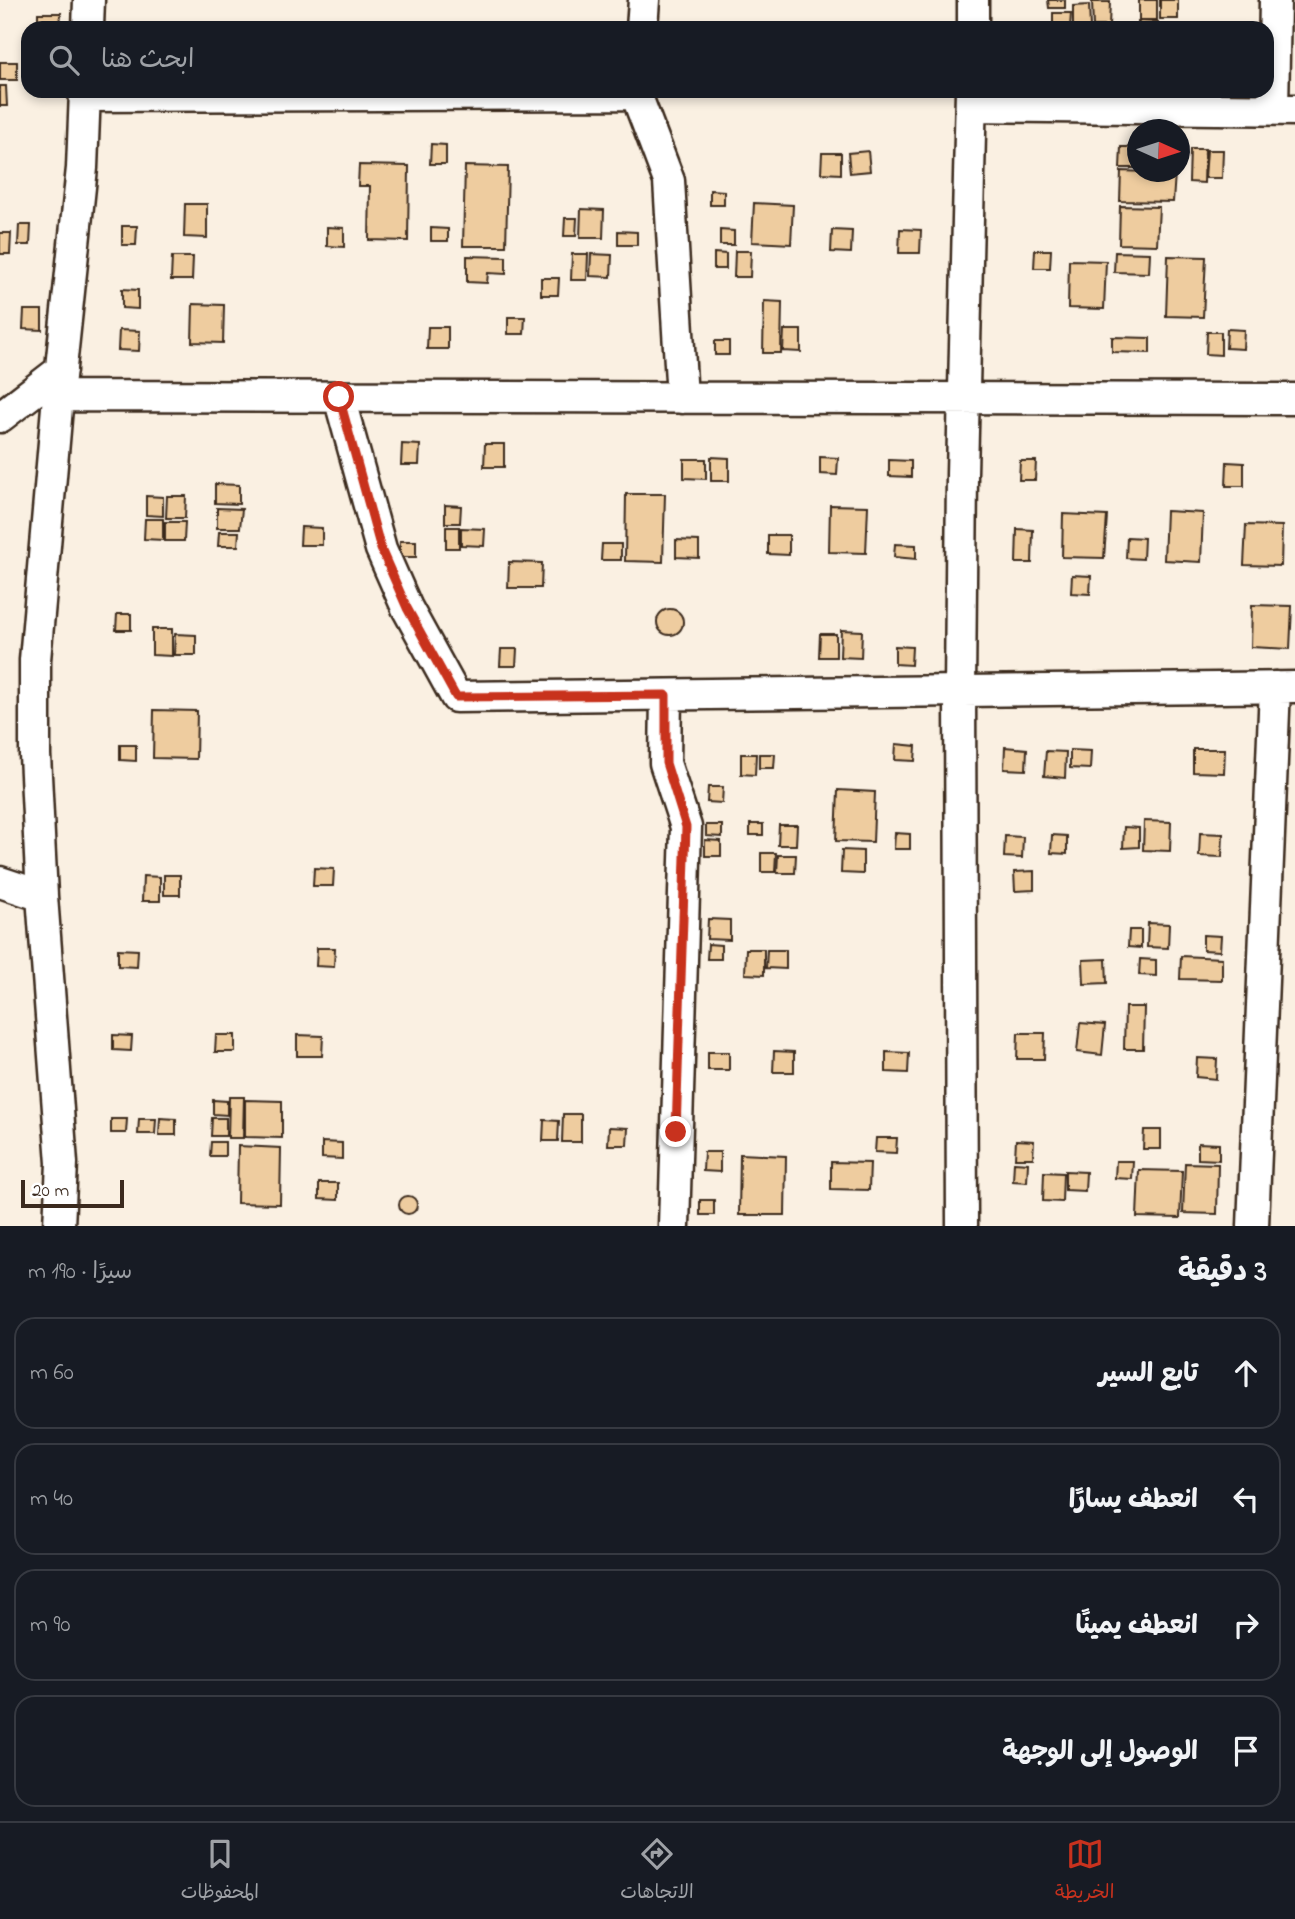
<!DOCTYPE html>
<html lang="ar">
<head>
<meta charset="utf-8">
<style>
  :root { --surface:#171b24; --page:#20242c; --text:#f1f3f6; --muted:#9ea1a6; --line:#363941; --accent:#c8321e }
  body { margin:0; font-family:"Indie Flower","Playpen Sans Arabic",sans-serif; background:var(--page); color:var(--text); direction:rtl }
  .compass { position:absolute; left:1127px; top:119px; width:63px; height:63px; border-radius:50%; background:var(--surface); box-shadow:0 4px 10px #0003; rotate:93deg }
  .scale { position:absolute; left:21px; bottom:18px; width:103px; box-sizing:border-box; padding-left:7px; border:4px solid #3b2a1e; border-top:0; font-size:19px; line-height:24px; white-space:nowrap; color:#3b2a1e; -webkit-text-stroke:5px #fff; paint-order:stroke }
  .stop { position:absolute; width:21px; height:21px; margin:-16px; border:5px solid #c8321e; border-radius:50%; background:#fff }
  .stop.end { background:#c8321e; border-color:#fff; box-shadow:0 2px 7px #0008 }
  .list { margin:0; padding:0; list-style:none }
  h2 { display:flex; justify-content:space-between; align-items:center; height:91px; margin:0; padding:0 28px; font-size:30px }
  h2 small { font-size:23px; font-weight:400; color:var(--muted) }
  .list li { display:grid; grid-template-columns:46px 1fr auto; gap:21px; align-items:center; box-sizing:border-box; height:112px; margin:0 14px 14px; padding:0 14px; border:2px solid var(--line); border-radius:21px }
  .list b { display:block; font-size:26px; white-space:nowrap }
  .list em { font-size:23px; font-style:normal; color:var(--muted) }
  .icon { flex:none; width:38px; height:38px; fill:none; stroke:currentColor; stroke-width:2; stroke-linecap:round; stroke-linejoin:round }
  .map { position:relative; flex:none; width:1295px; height:1226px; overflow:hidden; direction:ltr }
  .search { position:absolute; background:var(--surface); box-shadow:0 4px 10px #0003; left:21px; right:21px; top:21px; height:77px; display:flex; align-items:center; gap:18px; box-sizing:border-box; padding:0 24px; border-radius:21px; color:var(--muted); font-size:26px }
  .sheet { height:595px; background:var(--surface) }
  nav { display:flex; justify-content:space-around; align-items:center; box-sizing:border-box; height:98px; border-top:2px solid var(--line); background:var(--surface); font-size:19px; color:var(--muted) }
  nav a { display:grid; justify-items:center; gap:4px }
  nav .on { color:var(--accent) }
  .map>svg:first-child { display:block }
  .building { fill:#eecc9f; stroke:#3b2a1e; stroke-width:2 }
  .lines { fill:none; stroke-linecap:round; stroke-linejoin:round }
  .street-casing { stroke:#3b2a1e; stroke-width:35 }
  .street { stroke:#fff; stroke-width:30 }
  .route { stroke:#c8321e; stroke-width:9 }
</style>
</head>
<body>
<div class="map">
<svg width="1295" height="1226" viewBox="0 0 1295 1226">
  <rect width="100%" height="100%" fill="#faf0e2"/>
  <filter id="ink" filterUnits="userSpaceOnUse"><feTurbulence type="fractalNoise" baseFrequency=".0143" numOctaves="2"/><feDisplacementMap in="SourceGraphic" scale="14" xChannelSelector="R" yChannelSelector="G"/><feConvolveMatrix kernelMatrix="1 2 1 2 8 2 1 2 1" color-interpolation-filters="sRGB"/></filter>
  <g filter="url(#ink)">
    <path class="building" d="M1048 0H1065V8H1049Z
      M1139 0H1157V20H1139Z
      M1160 0H1178V19H1160Z
      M1092 2H1110L1109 26H1093Z
      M1089 5 1090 28H1073V6Z
      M38 13H61L60 26H38Z
      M1053 13H1071L1070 28H1053Z
      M1138 21 1158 22V28H1138Z
      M0 62H17V80H0Z
      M0 86H6L7 106H0Z
      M431 144 446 145V164H430Z
      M1121 147H1138V168H1120Z
      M1190 149H1205L1204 183 1189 182Z
      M1207 150H1223L1222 178H1205Z
      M868 151 870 171 850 173 848 153Z
      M822 153H841V174L821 173Z
      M359 165 409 166 408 241 369 240 370 186H358Z
      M465 166 508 167 506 246H463Z
      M1121 171 1175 173 1173 202 1120 201Z
      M710 190 724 191V205H710Z
      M754 203 793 205 791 244 752 242Z
      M185 204H207V238L184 237Z
      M1120 206 1159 207 1157 245 1119 244Z
      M581 209 604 210 603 238H580Z
      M565 218H577L576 236H564Z
      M19 225H31L30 245H18Z
      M122 226H137L136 245H122Z
      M327 227 344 228V247L327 246Z
      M431 228 448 229V241H431Z
      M900 229 921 230 920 253H899Z
      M720 230 734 231V245H720Z
      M832 230 852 231 851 253 831 252Z
      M618 231 637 232V245H618Z
      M0 233H11L10 254H0Z
      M1035 250H1051L1050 268H1034Z
      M735 251H751L750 277H734Z
      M1115 252 1150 253 1149 273 1114 272Z
      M714 253 726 254V269H714Z
      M572 254H588L587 280H571Z
      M591 254 612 255 611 277 590 276Z
      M467 256 506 257V274L488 273 487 283 467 282Z
      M1168 256 1206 257 1203 317 1166 316Z
      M172 257H193L192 280H171Z
      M1069 260 1106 261 1104 309 1068 308Z
      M541 278H559L558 295H541Z
      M122 289 138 290V309L122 308Z
      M764 301 782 302 781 353H763Z
      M193 304 224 305 223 343 192 342Z
      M24 310H42V330L23 329Z
      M508 317H525L524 334H508Z
      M428 327H448V349H427Z
      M1227 329 1244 330 1243 349 1226 348Z
      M119 330 140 331 139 351 118 350Z
      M784 330H801V352L783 351Z
      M1207 332H1221V355L1206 354Z
      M1112 337 1150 338V353L1112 352Z
      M715 341H729V355H715Z
      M402 444 420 445 419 465H401Z
      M485 444H504V467H484Z
      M711 457 729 458V481H711Z
      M820 457 838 458 837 475 820 474Z
      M684 459H706V479L684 478Z
      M889 460 911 461V477L889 476Z
      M1020 461H1036L1035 480H1019Z
      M1227 462 1244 463V486H1226Z
      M215 484 239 485V504L215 503Z
      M626 494H665L663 562 625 561Z
      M146 496 163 497V516L146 515Z
      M167 496H186L185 518H166Z
      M445 505 461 506 460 523H445Z
      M830 505 868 506 866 553 829 552Z
      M217 508 242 509 240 528H217Z
      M1166 511 1203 513 1201 562 1164 560Z
      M1063 514 1107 516 1104 558 1062 557Z
      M145 519H163V540L144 539Z
      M165 522H185L184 541H165Z
      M1246 525 1282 526 1281 566 1244 565Z
      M301 527 322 528V545H300Z
      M446 527H459V548H446Z
      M461 528 485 529 484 546 461 545Z
      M1017 529 1033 530 1032 563H1016Z
      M219 532H239L238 546H218Z
      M768 535H789V555L768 554Z
      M1127 537 1144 538 1143 559 1126 558Z
      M676 540 699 541V558L676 557Z
      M400 541H416V557H400Z
      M602 544H621V560H601Z
      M895 544 916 545V559L894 557Z
      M509 562 542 563 541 588H508Z
      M1072 575 1091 576 1090 594 1071 593Z
      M1252 605 1292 606 1290 649 1251 647Z
      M657 622a13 13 0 1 1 26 0a13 13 0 1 1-26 0Z
      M117 614H131V630H116Z
      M152 629H172V656L152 655Z
      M841 630 862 631 861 658 840 657Z
      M175 634 196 635V655H174Z
      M820 634H836V657H819Z
      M895 646 912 647 911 665 895 664Z
      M501 649H517L516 666H500Z
      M154 710 197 711 196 759 153 758Z
      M896 744 916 746 915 761 895 760Z
      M120 745H136V761L120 760Z
      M1005 747 1027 749 1026 770 1004 769Z
      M1193 749H1225L1224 773 1193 772Z
      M1070 750 1091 751 1090 769 1070 768Z
      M1046 751 1066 752 1065 778 1044 776Z
      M741 754H756L755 775 741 774Z
      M759 754H775L774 768H759Z
      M708 787H723L722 803 707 802Z
      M838 790 875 792 873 842 836 841Z
      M1144 821 1171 822 1170 851 1143 850Z
      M750 824H763V835H750Z
      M706 825H722V837L706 836Z
      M779 825H797L796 845H778Z
      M1124 827 1139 828V847L1123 848Z
      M895 833 910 834V849H894Z
      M1200 833 1223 834 1222 857 1199 856Z
      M1052 835 1067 836V854L1051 853Z
      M1005 836 1023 837 1022 858 1004 857Z
      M705 840 721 841V856H705Z
      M842 850 863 851V874L841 873Z
      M761 853H776L775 872H761Z
      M778 855H796L795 873H777Z
      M314 868 334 869 333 886H313Z
      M1034 871V890L1015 891 1014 872Z
      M164 875H180V895H164Z
      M143 876 160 877V901H142Z
      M708 919 730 920V940L707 939Z
      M1148 923 1169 924 1168 948 1147 947Z
      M1129 930H1141V948L1128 947Z
      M1203 935 1221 936 1220 951 1203 950Z
      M708 944 721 945V959H707Z
      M317 948H335L334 967 316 966Z
      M118 949 138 950 137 967 118 966Z
      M746 949H764V975L745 974Z
      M767 950H786V969L766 968Z
      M1181 956 1222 958V980L1180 979Z
      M1106 959 1107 983 1084 984 1083 960Z
      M1140 959 1156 960V976L1139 975Z
      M1125 1007H1144L1143 1049H1124Z
      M1080 1023 1105 1025 1102 1055 1077 1052Z
      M1018 1033H1045L1044 1059H1017Z
      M113 1035 132 1036 131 1051 113 1050Z
      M216 1035H235V1052H215Z
      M297 1035 323 1036 322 1056H297Z
      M774 1051 794 1052V1072H773Z
      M708 1052H729V1070H708Z
      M886 1052 909 1053 908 1073 886 1072Z
      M1197 1058 1217 1059 1216 1079 1196 1077Z
      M229 1097H244L243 1138H228Z
      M213 1100 227 1101V1115L213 1114Z
      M245 1100 282 1101V1138L245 1137Z
      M563 1114H581V1142H562Z
      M160 1118 176 1119V1135H159Z
      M212 1118H226V1136H211Z
      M111 1119H127L126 1133H111Z
      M139 1119H156L155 1134H138Z
      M544 1120 559 1121 558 1141H543Z
      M609 1127 628 1128 627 1145H608Z
      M1144 1130H1161V1149H1143Z
      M876 1138H897L896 1153 875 1152Z
      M1016 1140 1034 1141 1033 1158H1015Z
      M211 1142H225V1156H210Z
      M322 1142 342 1143V1159L322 1158Z
      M1198 1143 1219 1144V1160L1198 1159Z
      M238 1146 281 1148 280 1204 237 1203Z
      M704 1152H720V1172L703 1171Z
      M740 1154 786 1156 785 1215H739Z
      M1116 1161H1133L1132 1179 1115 1178Z
      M831 1162 870 1163 869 1190 831 1189Z
      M1014 1162 1028 1163 1027 1182 1013 1181Z
      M1185 1163 1218 1164 1217 1214 1183 1213Z
      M1139 1170 1182 1171 1180 1218 1137 1217Z
      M1065 1171 1086 1172 1085 1191 1065 1190Z
      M1044 1172 1063 1173 1062 1202 1043 1201Z
      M319 1183H338V1200L319 1199Z
      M399 1205a9 9 0 1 1 18 0a9 9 0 1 1-18 0Z
      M700 1200H714V1215H700Z"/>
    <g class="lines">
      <defs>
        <path id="street" d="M88 28 89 0
          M642 28 644 0
          M973 28V0
          M85 96 636 94 669 181 682 398
          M971 106 1295 110
          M1273 109 1275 0
          M58 396 1295 399
          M339 397 381 549 407 608 456 697 1295 687
          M0 417 61 370
          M666 695 665 763 686 827 674 1226
          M0 882 42 896
          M59 1226 62 1163 42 896 35 755V660L58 396 82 168 85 91
          M962 1226 960 691 962 474 971 91
          M1253 1226 1275 687"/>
      </defs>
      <use href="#street" class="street-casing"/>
      <use href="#street" class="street"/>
    </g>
  </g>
  <g class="lines" filter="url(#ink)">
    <path class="route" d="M339 397 381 549 407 608 456 697 666 695V763L686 827 676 1132"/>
  </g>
</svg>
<svg class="compass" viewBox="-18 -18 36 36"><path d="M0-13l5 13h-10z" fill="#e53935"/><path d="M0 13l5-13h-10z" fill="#9ea1a6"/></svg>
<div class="scale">20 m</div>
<div class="stop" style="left:339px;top:397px"></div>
<div class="stop end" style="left:676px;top:1132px"></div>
<div class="search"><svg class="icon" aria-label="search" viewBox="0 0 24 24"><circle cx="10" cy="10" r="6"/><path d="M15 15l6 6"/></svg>ابحث هنا</div>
</div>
<section class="sheet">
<h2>3 دقيقة<small>سيرًا · 190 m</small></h2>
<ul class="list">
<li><svg class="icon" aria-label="ahead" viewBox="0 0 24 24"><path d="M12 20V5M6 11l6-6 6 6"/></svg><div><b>تابع السير</b></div><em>60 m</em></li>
<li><svg class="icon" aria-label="left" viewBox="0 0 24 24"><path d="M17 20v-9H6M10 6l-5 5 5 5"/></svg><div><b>انعطف يسارًا</b></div><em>40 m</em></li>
<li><svg class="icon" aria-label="right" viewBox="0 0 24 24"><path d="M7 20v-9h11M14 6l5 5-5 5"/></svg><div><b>انعطف يمينًا</b></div><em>90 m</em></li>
<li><svg class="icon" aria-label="arrive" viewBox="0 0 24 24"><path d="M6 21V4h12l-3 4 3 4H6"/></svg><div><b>الوصول إلى الوجهة</b></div></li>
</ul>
</section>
<nav>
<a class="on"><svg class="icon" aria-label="map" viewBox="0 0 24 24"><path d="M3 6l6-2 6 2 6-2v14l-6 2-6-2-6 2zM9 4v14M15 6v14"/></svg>الخريطة</a>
<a><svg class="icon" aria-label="directions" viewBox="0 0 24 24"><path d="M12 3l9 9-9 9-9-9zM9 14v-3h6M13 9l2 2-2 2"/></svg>الاتجاهات</a>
<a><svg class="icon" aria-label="saved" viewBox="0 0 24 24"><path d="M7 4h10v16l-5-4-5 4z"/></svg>المحفوظات</a>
</nav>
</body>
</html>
